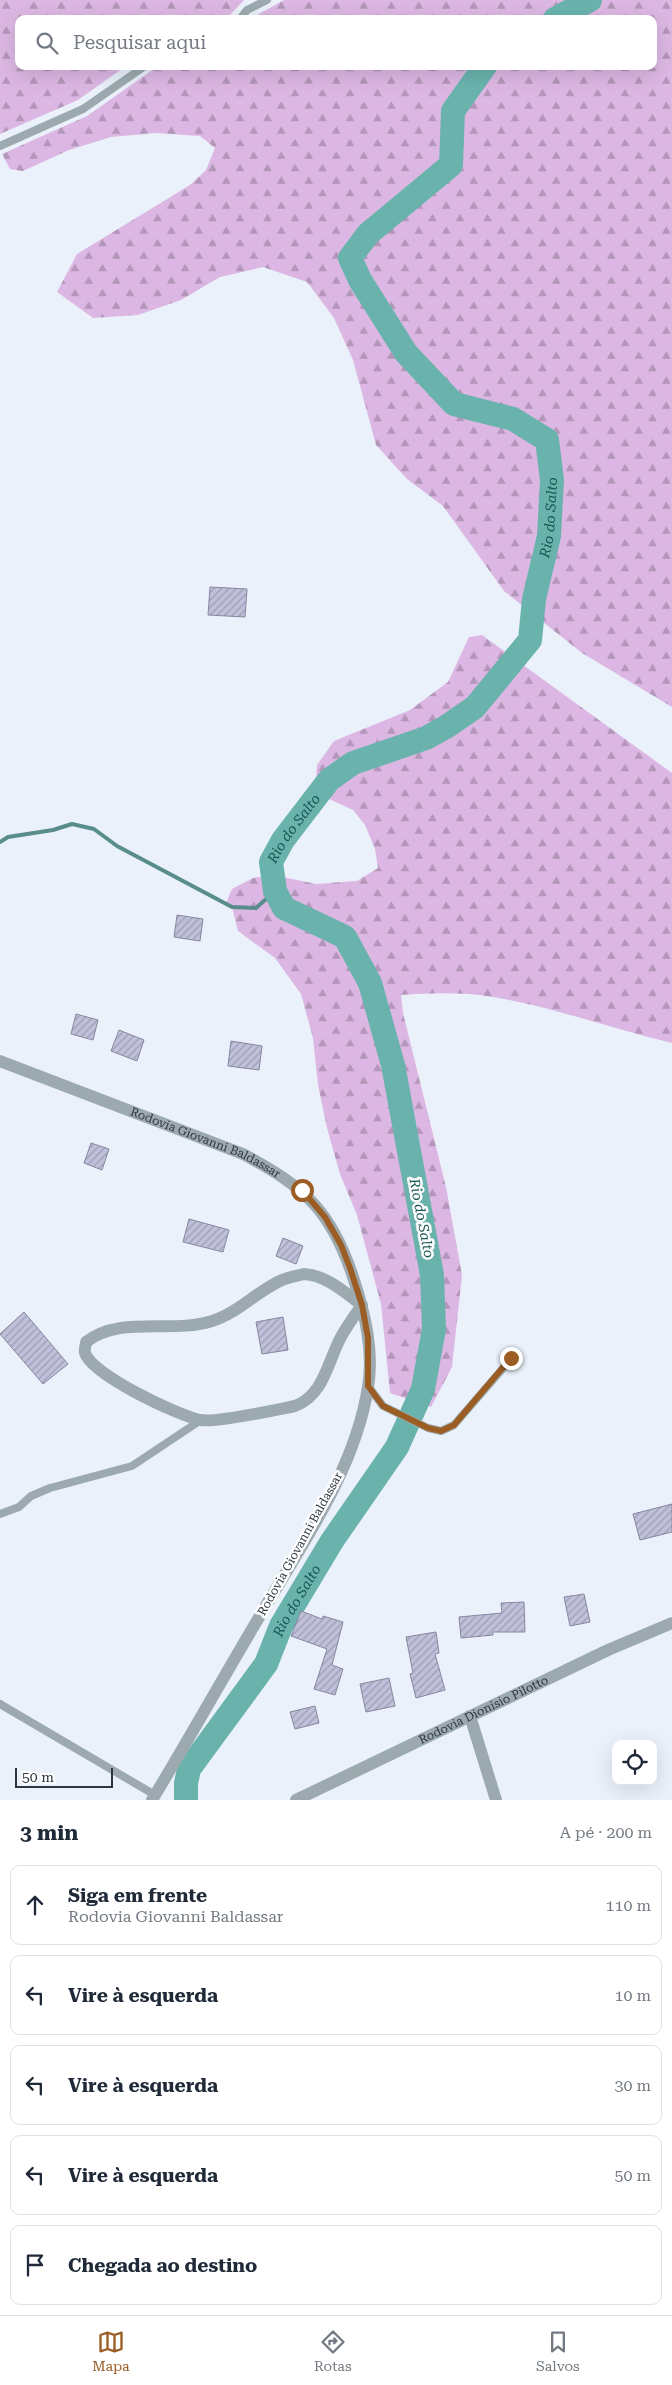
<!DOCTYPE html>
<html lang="pt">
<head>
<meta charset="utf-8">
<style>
  :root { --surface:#fff; --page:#f6f6f7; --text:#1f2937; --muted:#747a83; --line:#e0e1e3; --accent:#9b5d23 }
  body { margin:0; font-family:"Roboto Serif",serif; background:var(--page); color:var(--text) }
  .controls { position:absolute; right:15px; bottom:15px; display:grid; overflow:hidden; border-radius:10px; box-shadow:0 5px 20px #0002 }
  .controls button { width:45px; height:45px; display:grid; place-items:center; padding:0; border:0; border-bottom:1px solid var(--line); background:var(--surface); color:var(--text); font:25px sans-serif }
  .scale { position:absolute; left:15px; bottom:12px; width:98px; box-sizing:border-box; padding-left:5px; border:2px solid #2e353e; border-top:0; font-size:14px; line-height:18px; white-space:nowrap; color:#2e353e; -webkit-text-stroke:4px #fefefe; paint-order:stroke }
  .stop { position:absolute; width:15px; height:15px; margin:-11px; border:4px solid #9b5d23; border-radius:50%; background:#fff }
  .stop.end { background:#9b5d23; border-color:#fff; box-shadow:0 1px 5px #0008 }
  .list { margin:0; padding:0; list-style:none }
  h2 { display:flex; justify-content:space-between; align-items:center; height:65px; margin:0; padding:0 20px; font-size:21px }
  h2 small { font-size:16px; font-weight:400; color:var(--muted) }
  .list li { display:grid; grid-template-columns:32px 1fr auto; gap:15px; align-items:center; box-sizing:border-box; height:80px; margin:0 10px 10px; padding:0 10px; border:1px solid var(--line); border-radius:10px }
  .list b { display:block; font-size:19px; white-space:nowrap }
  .list p { margin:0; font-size:16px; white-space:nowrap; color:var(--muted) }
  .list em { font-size:16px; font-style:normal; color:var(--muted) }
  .icon { flex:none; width:28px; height:28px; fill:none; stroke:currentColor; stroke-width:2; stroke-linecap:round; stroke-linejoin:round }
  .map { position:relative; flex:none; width:672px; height:1800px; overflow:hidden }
  .search { position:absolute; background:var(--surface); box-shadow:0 5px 20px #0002; left:15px; right:15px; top:15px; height:55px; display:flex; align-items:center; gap:12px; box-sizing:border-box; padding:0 18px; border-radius:10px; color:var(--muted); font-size:19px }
  .sheet { height:515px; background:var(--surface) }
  nav { display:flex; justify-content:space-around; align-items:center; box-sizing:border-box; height:70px; border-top:1px solid var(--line); background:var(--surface); font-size:14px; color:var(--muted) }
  nav a { display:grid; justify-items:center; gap:2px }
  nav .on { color:var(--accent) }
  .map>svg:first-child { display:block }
  .forest { fill:url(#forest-firs) }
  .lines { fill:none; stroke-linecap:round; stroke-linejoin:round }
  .stream { stroke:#588d8c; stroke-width:4 }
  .river { stroke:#6ab3ad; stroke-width:24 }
  .building { fill:url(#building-hatch); stroke:#87869f }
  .service { stroke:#9caaaf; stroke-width:8 }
  .minor { stroke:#9caaaf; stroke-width:12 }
  .tertiary { stroke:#9caaaf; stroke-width:12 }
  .route { stroke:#9b5d23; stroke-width:6 }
  .labels { text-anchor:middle; stroke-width:5; stroke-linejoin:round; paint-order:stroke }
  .street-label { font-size:12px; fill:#2e353e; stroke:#fefefe }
  .water-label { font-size:14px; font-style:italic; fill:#175652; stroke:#fefefe }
</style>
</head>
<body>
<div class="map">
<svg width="672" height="1800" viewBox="0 0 672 1800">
  <defs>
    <pattern id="forest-firs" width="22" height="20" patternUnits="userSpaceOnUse" patternTransform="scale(1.25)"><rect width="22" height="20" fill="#dcb7e3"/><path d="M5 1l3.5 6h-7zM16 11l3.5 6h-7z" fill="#b396b9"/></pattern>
    <pattern id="building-hatch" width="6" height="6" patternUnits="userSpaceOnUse" patternTransform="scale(1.25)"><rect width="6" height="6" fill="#c1c0db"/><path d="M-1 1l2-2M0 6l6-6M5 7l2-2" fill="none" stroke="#9d9db3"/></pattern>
  </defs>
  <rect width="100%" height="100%" fill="#eaf1fb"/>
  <path class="forest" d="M0 0H244L226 19H19V66H126L78 100 0 134Z
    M284 0H672V707L582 653 504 591 443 506 407 479 376 445 353 360 334 318 307 282 263 267 220 277 181 300 138 315 93 318 57 292 77 254 190 185 206 170 215 148 200 136 156 133 111 137 69 150 23 171 10 169 2 154 87 116 158 66H653V19H250Z
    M482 635 672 773V1043C612 1029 554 1007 493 997 464 992 431 993 401 995L403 1013 446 1187 462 1275 452 1367 431 1407 390 1393 381 1304 357 1215 340 1174 327 1128 318 1085 313 1038 301 994 275 958 238 931 232 907 226 903 232 889 253 878 273 875 316 884 357 881 378 868 375 849 365 825 353 810 327 798 316 784 317 765 334 741 410 710 448 682 469 637Z"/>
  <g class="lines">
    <path class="stream" d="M0 842 8 837 53 830 72 824 94 829 117 846 232 907 256 908 275 891"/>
    <g class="river">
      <path d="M555 19 590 0"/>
      <path id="s1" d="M186 1800V1783L189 1769 266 1664 281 1626 332 1541 397 1447 423 1389 434 1329 432 1275 393 1065 370 983 345 937 284 908 275 891 271 862 283 840 329 780 353 763 426 738 446 727 475 707 530 640 534 599 549 536 552 480 547 440 513 419 454 404 406 353 360 280 350 258 368 234 451 165 453 111 485 66"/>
    </g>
  </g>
  <path class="building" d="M210 587 247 589 245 617 208 615Z
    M177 915 203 919 200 941 174 937Z
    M76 1014 98 1020 93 1040 71 1034Z
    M119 1030 144 1040 137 1061 111 1051Z
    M231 1041 262 1046 259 1070 228 1066Z
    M91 1143 109 1149 102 1170 84 1163Z
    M189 1219 229 1230 223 1252 183 1242Z
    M283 1238 303 1246 296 1264 276 1256Z
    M24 1312 68 1364 43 1384 0 1334Z
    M283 1317 288 1350 262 1354 256 1322Z
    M672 1504V1532L640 1540 633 1514Z
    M584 1594 590 1622 570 1626 564 1597Z
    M524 1602 525 1632H493V1635L461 1638 459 1617 502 1613 501 1603Z
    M301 1611 322 1619 323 1616 343 1622 332 1665 343 1669 335 1695 314 1689 327 1649 291 1636Z
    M436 1632 439 1653 435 1654 445 1690 416 1698 410 1674 413 1673 406 1637Z
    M389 1678 395 1706 366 1712 360 1684Z
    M315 1706 319 1723 295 1729 290 1712Z"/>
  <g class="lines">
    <path class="service" d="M240 19 247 10 267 0
      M0 146 83 109 145 66
      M368 1386 383 1406 428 1428 441 1431 454 1425 511 1359
      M0 1514 19 1507 31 1496 50 1488 132 1466 201 1420
      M0 1704 155 1795"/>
    <path class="minor" d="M304 1274C326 1275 344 1292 362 1305 355 1315 347 1326 341 1337 327 1363 324 1395 295 1406 275 1410 216 1423 200 1420 177 1415 92 1375 85 1353 84 1350 86 1345 86 1342 120 1315 172 1334 212 1321 238 1313 257 1291 282 1280 289 1277 297 1276 304 1274Z
      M470 1716 496 1800"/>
    <g class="tertiary">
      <path id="s2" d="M0 1061 243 1154C305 1187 332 1211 354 1280 365 1314 374 1351 368 1387 355 1470 302 1544 261 1614 224 1676 189 1739 152 1800"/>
      <path id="s3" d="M296 1800 608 1650 672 1623"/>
    </g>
  </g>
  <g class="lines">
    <path class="route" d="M302 1190 325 1217 341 1245 350 1268 362 1305 368 1338V1386L383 1406 428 1428 441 1431 454 1425 511 1358"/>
  </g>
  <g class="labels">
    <g class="street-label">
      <text dy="4" stroke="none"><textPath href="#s2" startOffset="221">Rodovia Giovanni Baldassar</textPath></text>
      <text transform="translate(300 1544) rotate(-61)" y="4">Rodovia Giovanni Baldassar</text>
      <text dy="4" stroke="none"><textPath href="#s3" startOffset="208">Rodovia Dionísio Pilotto</textPath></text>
    </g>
    <g class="water-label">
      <text dy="5" stroke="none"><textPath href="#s1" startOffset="1538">Rio do Salto</textPath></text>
      <text dy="5" stroke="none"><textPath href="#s1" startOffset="1102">Rio do Salto</textPath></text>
      <text transform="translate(422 1218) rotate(79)" y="5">Rio do Salto</text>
      <text dy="5" stroke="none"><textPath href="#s1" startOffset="232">Rio do Salto</textPath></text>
    </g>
  </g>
</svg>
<div class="controls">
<button><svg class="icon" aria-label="locate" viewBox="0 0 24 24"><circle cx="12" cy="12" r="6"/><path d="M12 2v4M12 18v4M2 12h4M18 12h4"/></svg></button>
</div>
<div class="scale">50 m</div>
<div class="stop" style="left:302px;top:1190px"></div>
<div class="stop end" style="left:511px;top:1358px"></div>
<div class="search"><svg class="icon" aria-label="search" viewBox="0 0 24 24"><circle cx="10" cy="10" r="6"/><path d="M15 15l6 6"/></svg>Pesquisar aqui</div>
</div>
<section class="sheet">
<h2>3 min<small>A pé · 200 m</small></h2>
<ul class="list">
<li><svg class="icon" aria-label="ahead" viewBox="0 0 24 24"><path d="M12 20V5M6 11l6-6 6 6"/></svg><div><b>Siga em frente</b><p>Rodovia Giovanni Baldassar</p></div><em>110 m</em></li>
<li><svg class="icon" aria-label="left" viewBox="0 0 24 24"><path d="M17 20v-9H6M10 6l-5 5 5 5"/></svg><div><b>Vire à esquerda</b></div><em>10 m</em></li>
<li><svg class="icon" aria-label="left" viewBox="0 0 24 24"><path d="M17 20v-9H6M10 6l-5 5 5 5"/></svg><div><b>Vire à esquerda</b></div><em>30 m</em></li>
<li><svg class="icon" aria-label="left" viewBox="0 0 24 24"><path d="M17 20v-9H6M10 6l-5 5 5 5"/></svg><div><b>Vire à esquerda</b></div><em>50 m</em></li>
<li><svg class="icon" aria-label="arrive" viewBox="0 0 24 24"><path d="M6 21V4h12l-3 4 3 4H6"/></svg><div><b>Chegada ao destino</b></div></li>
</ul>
</section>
<nav>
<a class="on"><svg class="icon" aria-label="map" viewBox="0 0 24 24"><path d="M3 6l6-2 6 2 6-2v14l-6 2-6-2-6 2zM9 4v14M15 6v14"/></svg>Mapa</a>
<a><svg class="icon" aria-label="directions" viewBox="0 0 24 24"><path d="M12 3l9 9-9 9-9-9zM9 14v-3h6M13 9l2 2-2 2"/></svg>Rotas</a>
<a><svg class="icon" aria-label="saved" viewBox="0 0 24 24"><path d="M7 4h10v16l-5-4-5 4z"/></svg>Salvos</a>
</nav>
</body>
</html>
